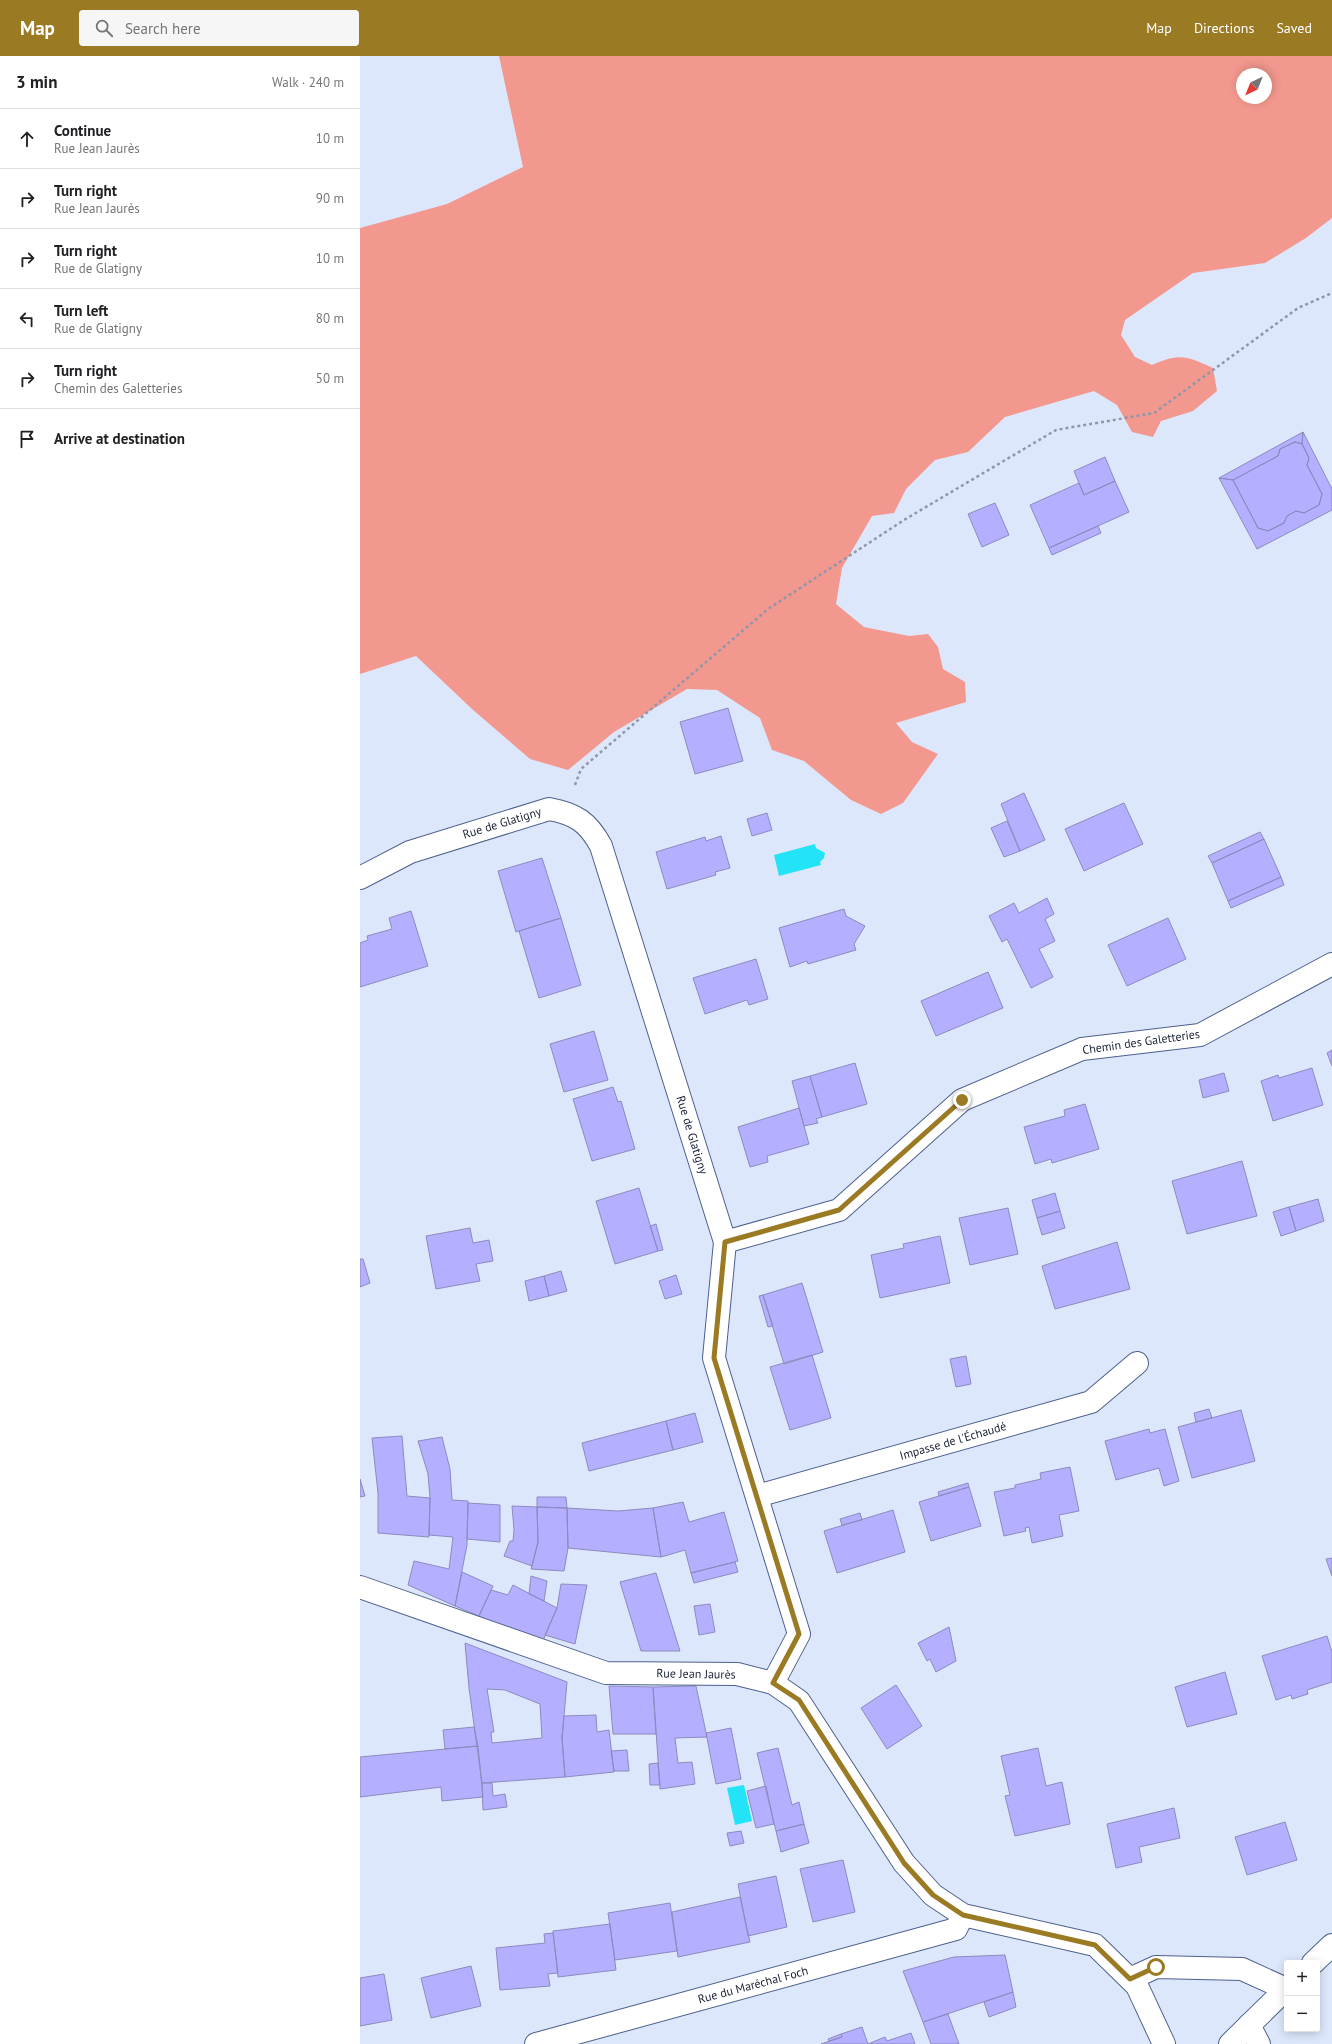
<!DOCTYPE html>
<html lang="en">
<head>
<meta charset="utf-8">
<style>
  :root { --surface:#fff; --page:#f6f6f6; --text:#202124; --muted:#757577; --line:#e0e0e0; --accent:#9b7a24 }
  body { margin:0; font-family:"PT Sans",sans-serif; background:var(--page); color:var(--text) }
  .controls { position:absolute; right:12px; bottom:12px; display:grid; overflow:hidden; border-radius:4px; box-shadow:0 2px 10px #0003 }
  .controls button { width:36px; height:36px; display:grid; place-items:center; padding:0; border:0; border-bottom:1px solid var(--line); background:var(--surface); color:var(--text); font:20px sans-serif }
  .compass { position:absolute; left:876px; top:12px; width:36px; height:36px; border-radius:50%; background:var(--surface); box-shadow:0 2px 10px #0003; rotate:223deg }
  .stop { position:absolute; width:12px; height:12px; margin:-9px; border:3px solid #9b7a24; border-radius:50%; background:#fff }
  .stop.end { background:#9b7a24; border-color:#fff; box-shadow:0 1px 4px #0008 }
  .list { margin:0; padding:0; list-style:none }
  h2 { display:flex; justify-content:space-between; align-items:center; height:52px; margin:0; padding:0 16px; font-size:17px }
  h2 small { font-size:13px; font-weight:400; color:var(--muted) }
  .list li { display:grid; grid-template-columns:26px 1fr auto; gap:12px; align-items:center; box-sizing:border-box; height:60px; padding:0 16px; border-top:1px solid var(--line) }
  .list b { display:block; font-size:15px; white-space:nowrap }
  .list p { margin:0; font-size:13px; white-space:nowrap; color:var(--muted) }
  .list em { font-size:13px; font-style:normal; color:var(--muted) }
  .icon { flex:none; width:22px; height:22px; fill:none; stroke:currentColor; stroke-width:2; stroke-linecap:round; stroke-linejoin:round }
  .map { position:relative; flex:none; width:972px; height:1988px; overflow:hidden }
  header { display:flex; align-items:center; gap:24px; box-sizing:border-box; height:56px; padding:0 20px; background:var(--accent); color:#fff }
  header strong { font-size:19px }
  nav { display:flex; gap:22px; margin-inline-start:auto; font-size:14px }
  .search { width:280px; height:36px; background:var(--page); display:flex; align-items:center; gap:10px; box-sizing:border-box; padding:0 14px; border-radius:4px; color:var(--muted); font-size:15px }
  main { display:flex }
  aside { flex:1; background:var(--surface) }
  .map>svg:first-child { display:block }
  .forest { fill:#f3988e; fill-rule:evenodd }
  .water { fill:#23e3f7 }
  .building { fill:#b4affe; stroke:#8d8abe; fill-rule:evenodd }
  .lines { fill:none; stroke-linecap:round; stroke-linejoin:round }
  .minor-casing { stroke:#4d608e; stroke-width:24 }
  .tertiary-casing { stroke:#4d608e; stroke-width:24 }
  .path { stroke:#8e97ab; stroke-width:2.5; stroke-dasharray:3 3; stroke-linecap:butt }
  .minor { stroke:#fff; stroke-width:22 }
  .tertiary { stroke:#fff; stroke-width:22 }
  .route { stroke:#9b7a24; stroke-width:5 }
  .labels { text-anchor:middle; stroke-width:3; stroke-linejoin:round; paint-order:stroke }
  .street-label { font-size:12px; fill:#182033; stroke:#fff }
</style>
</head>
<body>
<header>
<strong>Map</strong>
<div class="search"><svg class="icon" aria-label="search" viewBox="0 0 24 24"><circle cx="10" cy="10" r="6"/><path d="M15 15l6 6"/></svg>Search here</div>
<nav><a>Map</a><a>Directions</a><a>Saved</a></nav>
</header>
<main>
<aside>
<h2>3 min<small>Walk · 240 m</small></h2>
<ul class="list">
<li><svg class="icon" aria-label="ahead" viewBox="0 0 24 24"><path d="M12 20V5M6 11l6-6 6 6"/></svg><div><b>Continue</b><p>Rue Jean Jaurès</p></div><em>10 m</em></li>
<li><svg class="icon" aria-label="right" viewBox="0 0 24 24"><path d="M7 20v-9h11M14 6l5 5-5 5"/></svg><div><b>Turn right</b><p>Rue Jean Jaurès</p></div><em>90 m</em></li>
<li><svg class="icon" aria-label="right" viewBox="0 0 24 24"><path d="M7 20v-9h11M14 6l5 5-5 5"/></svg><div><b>Turn right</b><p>Rue de Glatigny</p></div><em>10 m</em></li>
<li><svg class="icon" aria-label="left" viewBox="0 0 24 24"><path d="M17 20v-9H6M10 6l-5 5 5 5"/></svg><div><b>Turn left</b><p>Rue de Glatigny</p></div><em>80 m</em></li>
<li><svg class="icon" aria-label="right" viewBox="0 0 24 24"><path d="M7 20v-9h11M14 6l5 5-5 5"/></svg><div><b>Turn right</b><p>Chemin des Galetteries</p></div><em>50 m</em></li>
<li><svg class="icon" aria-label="arrive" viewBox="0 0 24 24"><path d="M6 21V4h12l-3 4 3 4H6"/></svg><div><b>Arrive at destination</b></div></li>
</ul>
</aside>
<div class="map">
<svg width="972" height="1988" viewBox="0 0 972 1988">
  <rect width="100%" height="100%" fill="#dde7fc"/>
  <path class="forest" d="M139 0H972V162L946 182 905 207 833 217 765 264 761 279 775 301 792 309C820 297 826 300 853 312L857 335 833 355 801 365 793 381 772 376 757 349 734 335 645 361 608 396 575 404 546 433 534 457 512 460 482 512 476 548 504 571 549 580 568 578 578 591 583 613 605 626 606 646 536 667 552 686 578 698 543 747 521 758 491 744 444 705 412 694 400 662 357 634 327 633 254 676 208 714 170 703 112 653 56 600 0 618V172L87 148 163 111ZM882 18H906V42H882Z"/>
  <path class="water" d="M455 788 456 792 465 797 464 802 460 806 461 809 419 820 414 799Z
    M384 1729 392 1765 375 1769 367 1732Z"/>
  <path class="building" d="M943 376 972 433V454L897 493 859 422 873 424 898 472 908 475 924 467 927 460 936 455 944 457 959 449 962 438 947 409 949 402 942 388Z
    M943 376 942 388 935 386 920 393 918 400 873 424 859 422Z
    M935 386 942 388 949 402 947 409 962 438 959 449 944 457 936 455 927 460 924 467 908 475 898 472 873 424 918 400 920 393Z
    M745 401 755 425 724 439 714 415Z
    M755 425 769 456 689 492 670 449 719 427 724 439Z
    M635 447 649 479 622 491 608 458Z
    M738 470 741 477 692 499 689 492Z
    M368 652 383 705 335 718 320 666Z
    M664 737 685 784 660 795 641 748Z
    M764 747 783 788 724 815 705 773Z
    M407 757 412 774 392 780 387 763Z
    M647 765 660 795 644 801 631 772Z
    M900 776 904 783 852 807 848 800Z
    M361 780 370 812 355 816 356 819 307 833 296 796 345 781 346 785Z
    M904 783 921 821 868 845 852 807Z
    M182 802 201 862 156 876 138 815Z
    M921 821 924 829 871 852 868 845Z
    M687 842 694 858 685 863 695 885 679 893 693 921 671 932 647 883 642 886 629 860 654 847 659 857Z
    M484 853 486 860 505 870 494 888 496 894 448 908 447 905 430 911 419 872Z
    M51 855 68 910 0 931V887L8 884 7 880 32 873 29 862Z
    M201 862 221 929 179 942 159 875Z
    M808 862 826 903 767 930 748 889Z
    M396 903 408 943 389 949 387 944 345 958 333 922Z
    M628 916 643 952 576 980 561 945Z
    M234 975 248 1024 204 1036 190 988Z
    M972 994V1010L967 997Z
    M495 1007 507 1048 462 1061 450 1020Z
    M952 1012 963 1049 913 1065 901 1025 918 1019 919 1022Z
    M864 1017 869 1035 843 1042 839 1024Z
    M450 1020 462 1061 456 1063 458 1067 444 1070 432 1025Z
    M253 1031 258 1046 261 1045 275 1093 232 1105 213 1043Z
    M725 1048 739 1093 692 1107 691 1103 675 1108 664 1071 705 1060 704 1054Z
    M439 1052 449 1088 407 1100 408 1106 390 1111 378 1071Z
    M882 1105 897 1160 827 1178 812 1125Z
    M279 1132 298 1195 255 1208 236 1145Z
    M695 1137 700 1155 677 1162 672 1144Z
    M958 1143 964 1165 936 1175 929 1151Z
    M929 1151 936 1175 921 1180 913 1156Z
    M648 1152 658 1198 610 1209 599 1162Z
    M700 1155 705 1172 682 1179 677 1162Z
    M296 1168 303 1194 298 1195 290 1170Z
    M110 1172 113 1187 129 1184 133 1205 116 1208 120 1225 76 1233 66 1180Z
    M580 1180 590 1227 520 1242 511 1199 544 1192 543 1188Z
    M757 1186 770 1233 695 1253 682 1210Z
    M0 1203H3L10 1227 0 1231Z
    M201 1215 207 1235 189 1240 184 1220Z
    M316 1219 322 1238 305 1243 299 1225Z
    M184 1220 189 1240 169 1245 165 1225Z
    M442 1227 463 1296 424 1308 403 1239Z
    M403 1239 413 1270 408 1271 399 1240Z
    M452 1299 471 1362 430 1374 410 1311Z
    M606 1300 611 1328 596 1331 590 1303Z
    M849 1353 852 1362 836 1366 834 1357Z
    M881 1354 895 1405 832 1422 818 1371Z
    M335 1357 343 1386 313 1394 306 1365Z
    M306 1365 313 1394 229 1415 222 1387Z
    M789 1373 790 1377 805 1373 819 1425 804 1430 799 1412 756 1424 745 1385Z
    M42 1380 47 1440 70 1442 69 1481 18 1477V1437L12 1382Z
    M82 1381 90 1413 92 1444 108 1445 107 1489 95 1550 48 1529 54 1505 89 1513 93 1481 69 1479 70 1442 68 1418 58 1385Z
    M710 1411 719 1455 699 1459 703 1480 672 1487 669 1471 665 1472 666 1475 644 1480 634 1436 655 1432V1429L681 1423 680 1417Z
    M0 1423 5 1440 0 1441Z
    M608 1427 609 1431 579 1440 578 1436Z
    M609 1431 621 1470 571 1485 559 1446Z
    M177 1441H206L207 1452 177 1451Z
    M323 1446 329 1466 364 1456 378 1505 331 1517 325 1494 301 1501 293 1452Z
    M108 1447 140 1449V1486L107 1483Z
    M152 1450 177 1451 178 1486 172 1510 144 1500 150 1485H153L154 1474Z
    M177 1451 207 1452 208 1492 204 1515 171 1513 178 1486Z
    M207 1452 258 1455 293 1452 301 1501 208 1492Z
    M533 1454 545 1496 477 1517 464 1475Z
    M500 1457 502 1464 482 1469 480 1463Z
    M972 1502V1520L966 1503Z
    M375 1506 378 1516 334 1527 331 1517Z
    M102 1516 133 1530 119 1560 95 1550Z
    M296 1517 320 1595H281L260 1526Z
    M171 1520 187 1525 184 1545 169 1538Z
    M201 1528 227 1529 215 1588 185 1579 197 1552Z
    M153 1529 197 1552 182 1587 119 1560 131 1534 148 1539Z
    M350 1548 355 1576 339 1579 334 1550Z
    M589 1571 596 1605 576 1616 570 1603 567 1605 558 1587Z
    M967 1580 972 1596V1626L947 1634 948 1638 932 1643 931 1639 916 1644 902 1600Z
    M105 1587 207 1626 202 1682 205 1721 122 1727 109 1632ZM127 1633 145 1634 180 1648 182 1682 132 1687 131 1676H134Z
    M865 1616 877 1658 827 1671 815 1631Z
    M536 1629 562 1670 527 1693 501 1652Z
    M249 1630 293 1631 296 1678H253Z
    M336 1630 347 1681 315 1682 318 1707 332 1706 335 1728 300 1733 293 1631Z
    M236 1659 237 1676 249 1674 254 1716 205 1721 202 1682 204 1660Z
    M114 1671 118 1690 85 1693 83 1674Z
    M371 1672 381 1723 356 1728 346 1677Z
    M118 1690 123 1741 82 1745 81 1731 0 1741V1701Z
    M418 1692 432 1749 439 1746 444 1768 416 1775 397 1697Z
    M678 1692 686 1730 702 1726 710 1768 655 1780 645 1740 650 1739 641 1700Z
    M267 1694 269 1715H254L251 1695Z
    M298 1707 300 1729H290L289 1708Z
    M122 1727H132L133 1740 145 1738 147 1751 123 1754Z
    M406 1730 414 1768 396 1772 387 1735Z
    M814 1752 820 1782 779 1791 782 1806 756 1812 747 1768Z
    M925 1766 937 1804 887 1819 875 1781Z
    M444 1768 449 1787 421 1796 416 1775Z
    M381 1775 384 1787 370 1790 367 1777Z
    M483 1804 495 1856 453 1866 440 1813Z
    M416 1820 427 1871 388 1880 378 1828Z
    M380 1841 390 1886 318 1901 312 1856Z
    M310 1847 317 1895 255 1904 248 1857Z
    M250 1868 256 1914 198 1921 193 1875Z
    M193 1877 198 1917 188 1918 190 1930 140 1934 136 1892 185 1887 184 1878Z
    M645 1899 653 1936 563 1966 543 1915 594 1901Z
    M111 1910 121 1950 71 1962 61 1922Z
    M24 1918 32 1964 0 1970V1922Z
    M653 1936 656 1951 629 1961 624 1946Z
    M588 1958 599 1988H571L563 1966Z
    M502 1971 508 1988H461L482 1981 481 1978Z
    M551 1977 555 1988H508L525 1981 527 1985Z
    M481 1978 482 1981 469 1985 468 1983Z"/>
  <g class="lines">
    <defs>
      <path id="minor" d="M0 822 50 796 189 753C216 758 228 766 241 790L365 1186 354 1302 439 1578 413 1627
        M365 1186 479 1154 602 1044 722 993 840 979 972 908
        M397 1440 731 1346 777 1307
        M0 1531 246 1617 377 1618 413 1627 439 1645 544 1807 573 1839 603 1859 735 1889 777 1930 804 1988
        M770 1923 796 1911 882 1913 926 1933
        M889 1969 899 1988
        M176 1988 596 1873 603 1859"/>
      <path id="tertiary" d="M953 1907 972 1889
        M870 1988 927 1932"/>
    </defs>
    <use href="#minor" class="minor-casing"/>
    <use href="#tertiary" class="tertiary-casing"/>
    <path class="path" d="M215 729 221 713 408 553 544 464 696 374 794 357 938 252 972 237"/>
    <use href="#minor" class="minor"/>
    <use href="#tertiary" class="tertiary"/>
  </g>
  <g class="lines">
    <path class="route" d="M602 1044 479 1154 365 1186 354 1302 439 1578 413 1627 439 1644 544 1807 573 1839 603 1859 735 1889 770 1923 796 1911"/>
  </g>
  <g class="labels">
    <g class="street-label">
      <text transform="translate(142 767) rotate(-17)" y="4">Rue de Glatigny</text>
      <text transform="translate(781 986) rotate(-8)" y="4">Chemin des Galetteries</text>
      <text transform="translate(332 1079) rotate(73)" y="4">Rue de Glatigny</text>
      <text transform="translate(593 1385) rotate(-16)" y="4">Impasse de l'Échaudé</text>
      <text transform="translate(336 1618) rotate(1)" y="4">Rue Jean Jaurès</text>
      <text transform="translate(393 1929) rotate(-15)" y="4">Rue du Maréchal Foch</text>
    </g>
  </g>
</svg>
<div class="controls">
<button>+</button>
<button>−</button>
</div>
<svg class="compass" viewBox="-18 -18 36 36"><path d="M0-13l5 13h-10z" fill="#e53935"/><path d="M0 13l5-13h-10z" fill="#757577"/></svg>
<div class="stop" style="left:796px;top:1911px"></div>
<div class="stop end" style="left:602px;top:1044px"></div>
</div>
</main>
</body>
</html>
